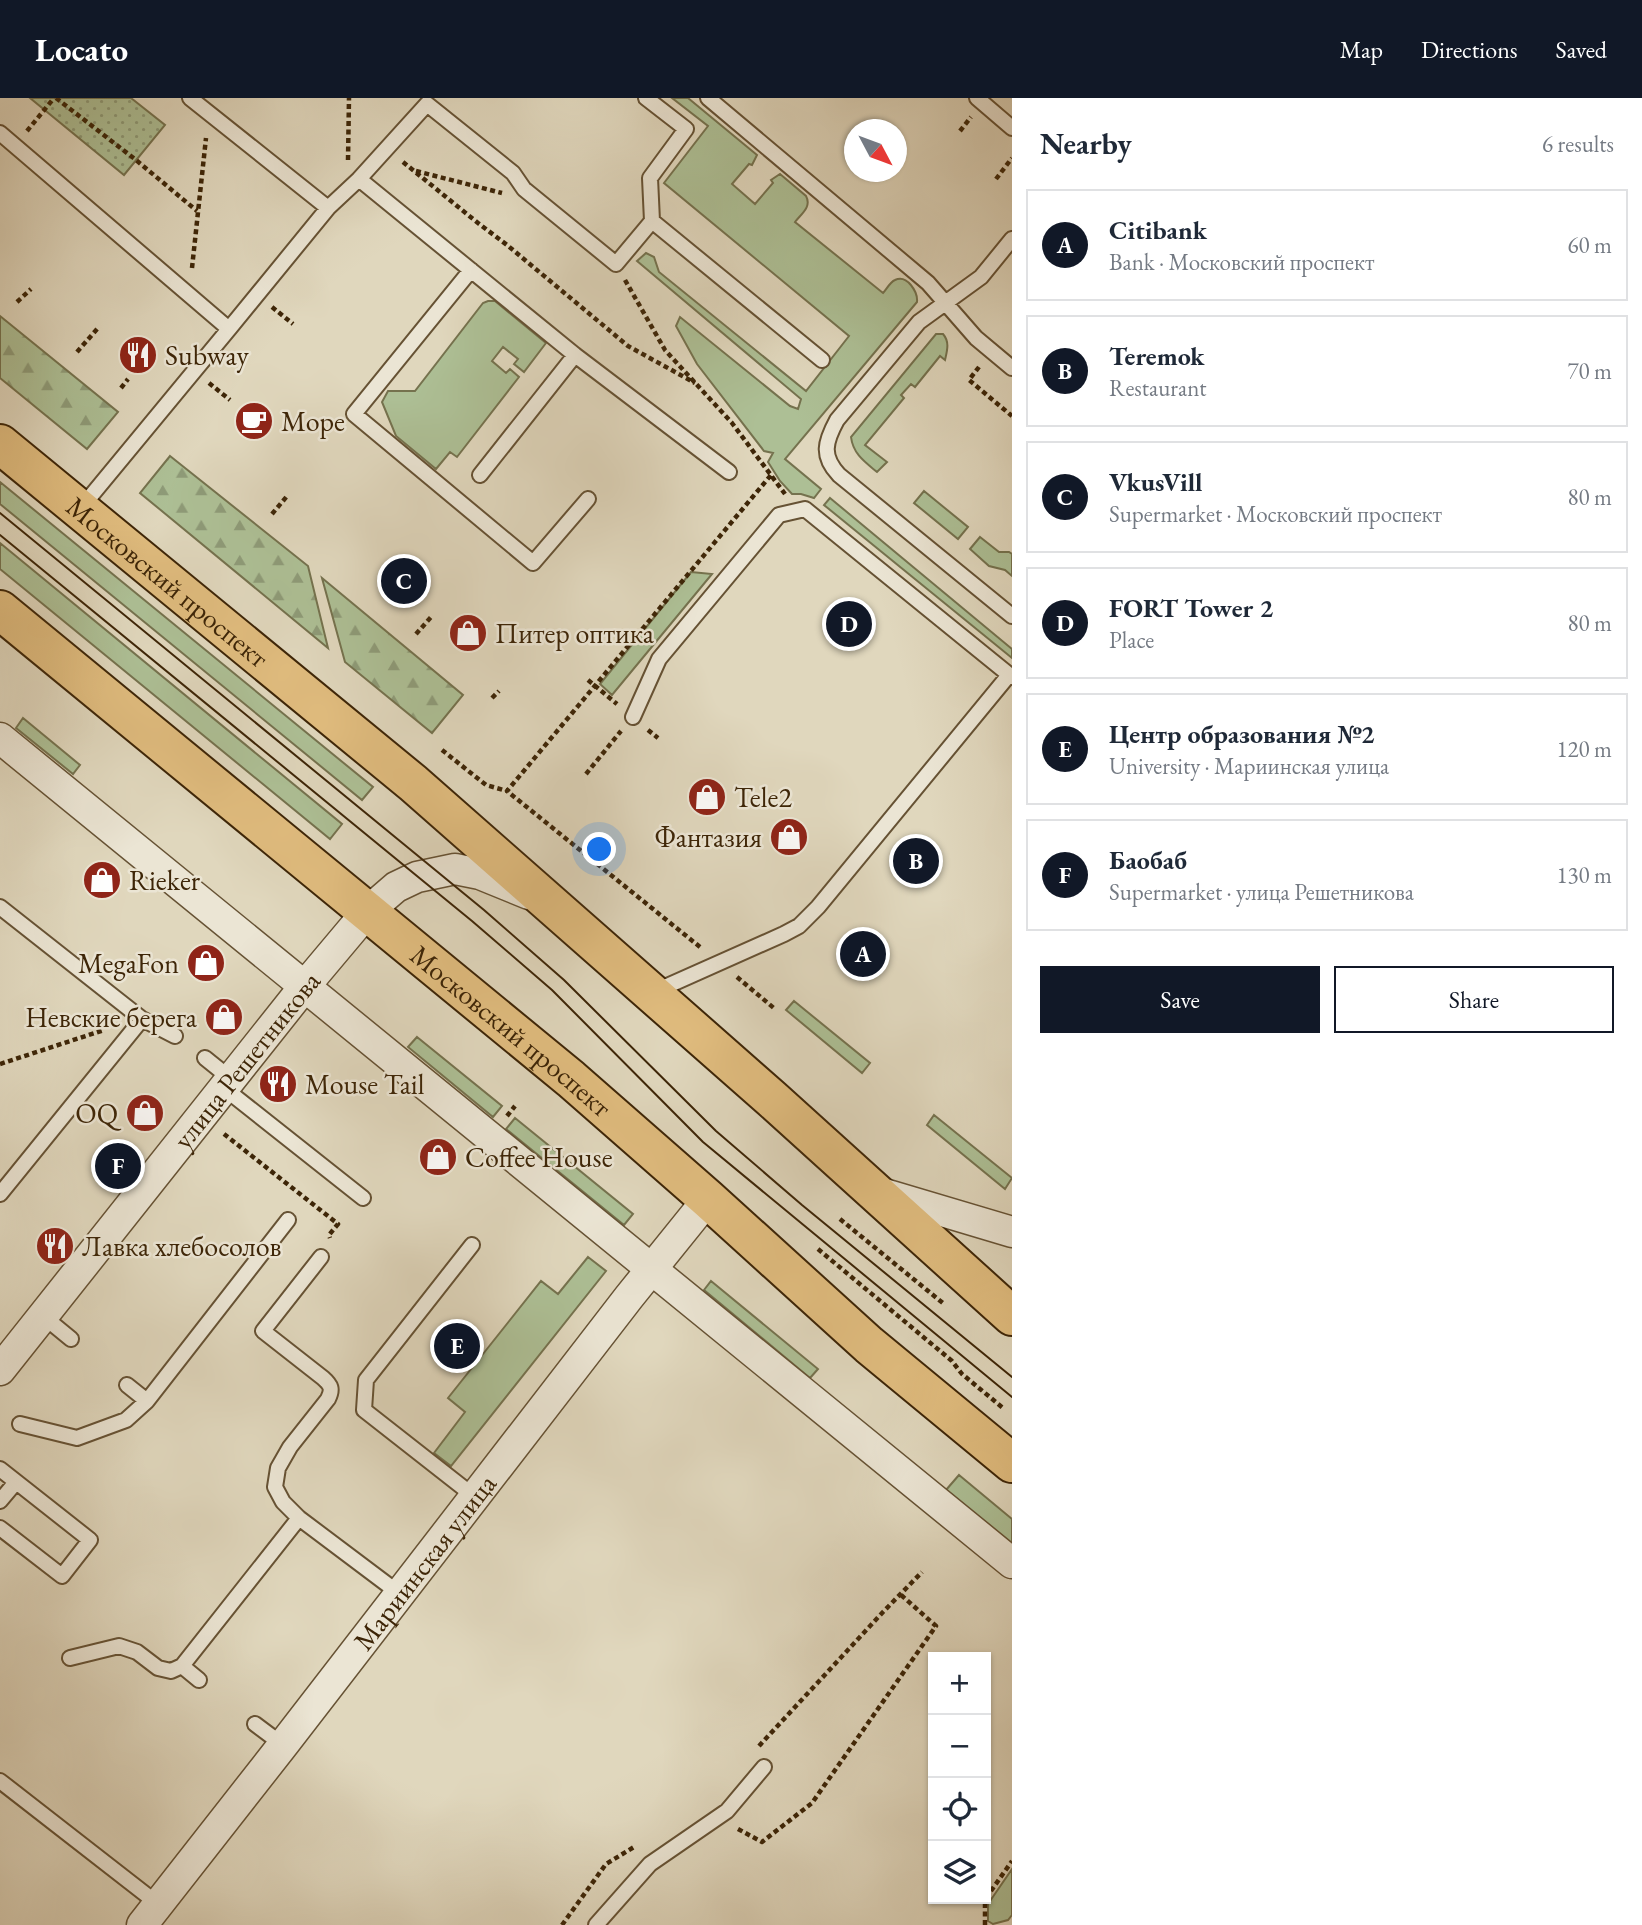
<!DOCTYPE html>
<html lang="en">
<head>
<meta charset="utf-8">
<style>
  :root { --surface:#fff; --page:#f6f6f7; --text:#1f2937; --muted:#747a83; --line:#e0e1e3; --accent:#111827 }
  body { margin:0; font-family:"EB Garamond",serif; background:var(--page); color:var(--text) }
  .controls { position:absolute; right:21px; bottom:21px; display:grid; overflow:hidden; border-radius:0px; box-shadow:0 2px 5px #0004 }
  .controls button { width:63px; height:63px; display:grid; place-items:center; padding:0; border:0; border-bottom:2px solid var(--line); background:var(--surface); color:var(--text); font:35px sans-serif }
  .compass { position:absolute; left:844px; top:21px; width:63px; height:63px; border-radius:50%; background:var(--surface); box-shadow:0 2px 5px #0004; rotate:131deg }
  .you { position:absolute; left:600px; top:752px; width:24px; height:24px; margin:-18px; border:5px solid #fff; border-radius:50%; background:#1a73e8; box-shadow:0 0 0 10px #1a73e833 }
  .badge { display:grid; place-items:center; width:46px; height:46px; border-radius:50%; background:var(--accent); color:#fff; font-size:23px; font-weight:700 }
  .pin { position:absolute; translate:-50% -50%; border:4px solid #fff; box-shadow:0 2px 7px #0006 }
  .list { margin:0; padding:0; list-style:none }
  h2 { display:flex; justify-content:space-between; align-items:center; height:91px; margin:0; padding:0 28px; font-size:30px }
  h2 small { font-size:23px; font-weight:400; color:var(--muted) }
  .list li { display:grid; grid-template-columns:46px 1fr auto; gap:21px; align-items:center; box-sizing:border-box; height:112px; margin:0 14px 14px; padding:0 14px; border:2px solid var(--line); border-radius:0px }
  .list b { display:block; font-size:26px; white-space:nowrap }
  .list p { margin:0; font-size:23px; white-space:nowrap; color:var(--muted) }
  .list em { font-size:23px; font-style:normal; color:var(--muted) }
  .actions { display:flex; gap:14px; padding:21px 28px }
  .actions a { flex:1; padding:16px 0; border:2px solid var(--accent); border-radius:0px; text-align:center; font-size:24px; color:var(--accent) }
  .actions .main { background:var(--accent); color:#fff }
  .icon { flex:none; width:38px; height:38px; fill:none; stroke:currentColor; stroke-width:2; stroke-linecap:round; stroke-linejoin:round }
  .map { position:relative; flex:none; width:1012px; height:1827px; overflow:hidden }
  header { display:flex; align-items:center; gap:42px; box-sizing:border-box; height:98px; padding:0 35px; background:var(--accent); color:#fff }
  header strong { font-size:33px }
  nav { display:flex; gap:38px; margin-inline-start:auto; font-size:24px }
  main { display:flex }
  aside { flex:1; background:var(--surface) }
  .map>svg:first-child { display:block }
  .grass { fill:#adbf95; stroke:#75724e; stroke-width:2 }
  .forest { fill:url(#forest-firs); stroke:#75724e; stroke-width:2 }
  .park { fill:url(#park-dots); stroke:#75724e; stroke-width:2 }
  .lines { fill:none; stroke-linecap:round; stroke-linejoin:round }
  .service-casing { stroke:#665234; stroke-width:18 }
  .minor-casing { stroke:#665234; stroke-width:33 }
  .primary-casing { stroke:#3d2507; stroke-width:42 }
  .path { stroke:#3d2507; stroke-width:4.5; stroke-dasharray:5 3.5; stroke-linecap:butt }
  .service { stroke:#ebe5d4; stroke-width:14 }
  .minor { stroke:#ebe5d4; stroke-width:30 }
  .primary { stroke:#e0bc7e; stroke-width:38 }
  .tram { stroke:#3d2507; stroke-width:2 }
  .labels { text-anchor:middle; stroke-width:5; stroke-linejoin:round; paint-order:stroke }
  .poi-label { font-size:28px; fill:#3d2507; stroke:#ebe5d4; text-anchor:start }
  .street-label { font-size:28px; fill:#3d2507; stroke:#ebe5d4 }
</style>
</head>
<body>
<header>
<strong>Locato</strong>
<nav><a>Map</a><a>Directions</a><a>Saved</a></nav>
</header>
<main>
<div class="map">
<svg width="1012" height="1827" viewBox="0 0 1012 1827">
  <defs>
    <pattern id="forest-firs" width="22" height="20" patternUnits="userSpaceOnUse" patternTransform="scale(1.75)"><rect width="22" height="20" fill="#adbf95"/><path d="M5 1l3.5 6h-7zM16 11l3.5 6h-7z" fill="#8e9b78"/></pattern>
    <pattern id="park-dots" width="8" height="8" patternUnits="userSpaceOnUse" patternTransform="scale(1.75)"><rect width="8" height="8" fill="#adbf95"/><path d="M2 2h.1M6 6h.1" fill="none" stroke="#8e9b78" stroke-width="1.8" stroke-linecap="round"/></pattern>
  </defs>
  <rect width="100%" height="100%" fill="#e0d7bd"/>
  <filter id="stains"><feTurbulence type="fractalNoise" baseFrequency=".00286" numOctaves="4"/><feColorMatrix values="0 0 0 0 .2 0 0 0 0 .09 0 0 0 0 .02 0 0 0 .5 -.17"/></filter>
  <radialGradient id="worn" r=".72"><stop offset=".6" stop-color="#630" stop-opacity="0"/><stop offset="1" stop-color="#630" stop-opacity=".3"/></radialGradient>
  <path class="grass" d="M672 0H688L757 57 752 67 749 66 732 86 755 106 773 85 771 82 780 76 806 98C812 109 801 116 795 124L883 195C886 192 890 184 895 182 907 176 918 194 917 204L785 361 821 391 814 400 801 396H792L780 383 768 364 773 355 764 353 697 266 676 228 680 219 790 308 798 311 801 301 637 163 646 155 654 159 659 174 806 293 849 238 664 85 708 28Z
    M488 203H495L546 245 524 274 514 266 518 261 503 249 492 263 506 275 510 271 519 279 457 359 450 354 436 371 396 338 382 304 388 293H415L483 205Z
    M936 236H943C950 244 947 253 945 262L940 258 915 289 911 286 901 297 904 300 865 347 887 364 877 374C865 364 853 356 851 339Z
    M0 384 373 689 362 702 0 406Z
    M924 393 968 429 958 441 914 405Z
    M830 400 1012 551V560L824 407Z
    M980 439 999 454H1009L1012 456V478L1005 472 989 468 970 451Z
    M0 445 342 726 330 741 0 471Z
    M691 474 712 476 612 597 600 586Z
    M23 620 80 667 73 676 16 630Z
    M794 903 870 965 862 975 786 912Z
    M417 939 502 1008 493 1019 408 949Z
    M934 1017 1012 1080 1005 1091 927 1027Z
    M515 1020 633 1116 624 1127 506 1031Z
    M588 1159 606 1173 451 1368 434 1355 465 1314 448 1300 541 1183 558 1196Z
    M711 1183 818 1271 810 1280 704 1192Z
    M959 1377 1012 1421V1446L946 1392Z
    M1012 1771V1817L1008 1822 993 1826 988 1823V1806Z"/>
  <path class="forest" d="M0 218 118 314 87 351 0 280Z
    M170 358 308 468 328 550 140 395Z
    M322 480 463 597 432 635 345 564Z"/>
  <path class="park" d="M30 0H131L165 27 124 77Z"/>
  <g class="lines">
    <defs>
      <path id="service" d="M190 0 328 110 229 231
        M646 0 686 31 650 80 652 123 822 262
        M708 0 928 185 976 240 1012 270
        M977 0 1012 30
        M0 35 229 231 81 410
        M359 81 575 257 729 374
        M328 110 359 81 427 6 513 75 524 91 616 166 652 123
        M1012 141 981 179 919 224 837 322C825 344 821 358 839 377L1012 518
        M471 172 354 316 533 465 588 401
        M480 377 575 257
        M633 619 659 561 779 417 805 411 1012 579
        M0 809 142 921 0 1096
        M656 893 784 836 799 828 818 809 1009 577
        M142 921 175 938
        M205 960 231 981
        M224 990 363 1100
        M472 1147 366 1282 364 1312 475 1399
        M321 1159 263 1233 323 1280C331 1287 333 1291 328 1301L290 1349 278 1370 275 1389 283 1404 299 1420 400 1496
        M43 1218 71 1241
        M127 1287 147 1303
        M20 1326 77 1340 126 1322 147 1303 288 1122
        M0 1371 90 1442 62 1478 0 1430
        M0 1403 16 1384
        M70 1560 119 1548 137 1554 158 1570 171 1573 182 1568 199 1582
        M182 1568 299 1420
        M255 1626 283 1647
        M0 1683 158 1806
        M596 1827 650 1766 727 1713 764 1669"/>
      <g id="minor">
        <path d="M0 640 1012 1465"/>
        <path d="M878 1094 1012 1134"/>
        <path id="s1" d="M0 1272 304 889 367 814 396 789 417 779 455 771 480 776 529 796"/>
        <path id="s2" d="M142 1827 283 1647 629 1199 708 1101"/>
      </g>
      <g id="primary">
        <path id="s3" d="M0 346 413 685 772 1001 1012 1218"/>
        <path id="s4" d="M0 512 571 981 708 1101 869 1247 1012 1365"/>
      </g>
    </defs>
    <use href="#service" class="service-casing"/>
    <use href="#minor" class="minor-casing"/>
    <use href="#primary" class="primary-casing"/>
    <path class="path" d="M56 0 136 62 197 113
      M27 33 54 0
      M960 33 971 19
      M348 62 349 0
      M403 64 478 125 507 147 628 248 695 285
      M416 73 502 95
      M996 81 1012 60
      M192 170 206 40
      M625 182 665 252 732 325 785 396
      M17 204 31 191
      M272 209 293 226
      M77 254 98 230
      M979 269 969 282 1012 318
      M209 285 230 302
      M121 290 128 281
      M272 416 288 397
      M416 536 432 518
      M588 582 617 606
      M492 600 499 593
      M648 632 658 640
      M442 652 486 687 507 693
      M586 676 621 633
      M700 849 507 693 771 377
      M737 879 775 911
      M0 966 104 932
      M507 1018 515 1008
      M224 1036 338 1126 329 1137 330 1140
      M840 1121 944 1206
      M818 1151 952 1263 962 1276 1003 1310
      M759 1648 883 1514 922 1474
      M738 1731 762 1744 812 1705 936 1528 900 1496
      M986 1800 1012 1763
      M562 1827 606 1766 634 1749
      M985 1827V1801"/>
    <use href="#service" class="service"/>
    <use href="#minor" class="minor"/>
    <use href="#primary" class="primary"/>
    <path class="tram" d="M0 415 484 812 564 882 716 1033 802 1107 1012 1279
      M0 437 472 823 552 892 703 1044 1012 1299"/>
  </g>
  <defs>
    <symbol id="restaurant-disc" viewBox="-11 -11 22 22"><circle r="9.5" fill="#8f2418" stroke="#ebe5d4"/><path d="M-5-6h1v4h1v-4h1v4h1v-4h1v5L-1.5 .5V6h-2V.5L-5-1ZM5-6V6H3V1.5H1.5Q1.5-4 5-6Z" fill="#fff"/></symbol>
    <symbol id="cafe-disc" viewBox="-11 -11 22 22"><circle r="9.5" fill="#8f2418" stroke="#ebe5d4"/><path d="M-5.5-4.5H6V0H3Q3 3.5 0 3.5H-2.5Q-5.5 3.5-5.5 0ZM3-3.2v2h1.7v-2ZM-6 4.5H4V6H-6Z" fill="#fff"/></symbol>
    <symbol id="shop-disc" viewBox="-11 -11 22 22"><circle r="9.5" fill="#8f2418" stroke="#ebe5d4"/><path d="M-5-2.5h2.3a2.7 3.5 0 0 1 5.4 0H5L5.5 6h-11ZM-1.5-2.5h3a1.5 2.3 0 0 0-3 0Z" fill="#fff"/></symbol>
  </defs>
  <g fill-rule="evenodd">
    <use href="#restaurant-disc" x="116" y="235" width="44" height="44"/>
    <use href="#cafe-disc" x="232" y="301" width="44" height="44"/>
    <use href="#shop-disc" x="446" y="513" width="44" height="44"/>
    <use href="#shop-disc" x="685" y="677" width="44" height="44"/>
    <use href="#shop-disc" x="767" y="717" width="44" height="44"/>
    <use href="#shop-disc" x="80" y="760" width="44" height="44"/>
    <use href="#shop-disc" x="184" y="843" width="44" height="44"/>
    <use href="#shop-disc" x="202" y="897" width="44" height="44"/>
    <use href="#restaurant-disc" x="256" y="964" width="44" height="44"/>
    <use href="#shop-disc" x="123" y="993" width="44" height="44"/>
    <use href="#shop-disc" x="416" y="1037" width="44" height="44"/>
    <use href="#restaurant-disc" x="33" y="1126" width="44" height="44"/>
  </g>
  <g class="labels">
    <g class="poi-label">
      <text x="165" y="267">Subway</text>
      <text x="281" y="333">Море</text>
      <text x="495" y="545">Питер оптика</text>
      <text x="734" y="709">Tele2</text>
      <text x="762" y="749" text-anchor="end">Фантазия</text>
      <text x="129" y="792">Rieker</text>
      <text x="179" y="875" text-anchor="end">MegaFon</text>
      <text x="197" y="929" text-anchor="end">Невские берега</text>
      <text x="305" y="996">Mouse Tail</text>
      <text x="118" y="1025" text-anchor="end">OQ</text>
      <text x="465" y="1069">Coffee House</text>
      <text x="82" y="1158">Лавка хлебосолов</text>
    </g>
    <g class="street-label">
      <text dy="10" stroke="none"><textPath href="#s3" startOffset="217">Московский проспект</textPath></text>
      <text dy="10" stroke="none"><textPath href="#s4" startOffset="662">Московский проспект</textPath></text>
      <text dy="10" stroke="none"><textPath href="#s1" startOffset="396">улица Решетникова</textPath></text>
      <text dy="10" stroke="none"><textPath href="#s2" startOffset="460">Мариинская улица</textPath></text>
    </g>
  </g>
  <rect width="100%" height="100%" filter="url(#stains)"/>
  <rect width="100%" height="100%" fill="url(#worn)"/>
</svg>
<div class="controls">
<button>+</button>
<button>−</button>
<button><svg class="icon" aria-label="locate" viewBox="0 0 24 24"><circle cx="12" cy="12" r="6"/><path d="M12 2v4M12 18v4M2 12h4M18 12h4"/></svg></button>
<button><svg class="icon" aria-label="layers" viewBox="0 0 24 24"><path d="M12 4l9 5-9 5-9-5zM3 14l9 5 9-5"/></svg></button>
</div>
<svg class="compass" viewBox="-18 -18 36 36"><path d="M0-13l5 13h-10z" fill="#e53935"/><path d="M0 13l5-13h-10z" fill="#747a83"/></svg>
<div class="you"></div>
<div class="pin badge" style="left:863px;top:856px">A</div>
<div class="pin badge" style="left:916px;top:763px">B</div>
<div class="pin badge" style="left:404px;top:483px">C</div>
<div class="pin badge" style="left:849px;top:526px">D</div>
<div class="pin badge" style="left:457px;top:1248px">E</div>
<div class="pin badge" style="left:118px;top:1068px">F</div>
</div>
<aside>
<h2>Nearby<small>6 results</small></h2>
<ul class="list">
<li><span class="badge">A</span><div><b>Citibank</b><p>Bank · Московский проспект</p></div><em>60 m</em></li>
<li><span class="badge">B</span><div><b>Teremok</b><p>Restaurant</p></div><em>70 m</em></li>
<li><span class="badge">C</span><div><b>VkusVill</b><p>Supermarket · Московский проспект</p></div><em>80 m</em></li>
<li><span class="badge">D</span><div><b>FORT Tower 2</b><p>Place</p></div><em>80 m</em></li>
<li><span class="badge">E</span><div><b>Центр образования №2</b><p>University · Мариинская улица</p></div><em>120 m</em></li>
<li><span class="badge">F</span><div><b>Баобаб</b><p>Supermarket · улица Решетникова</p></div><em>130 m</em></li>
</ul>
<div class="actions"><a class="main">Save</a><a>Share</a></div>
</aside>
</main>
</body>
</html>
